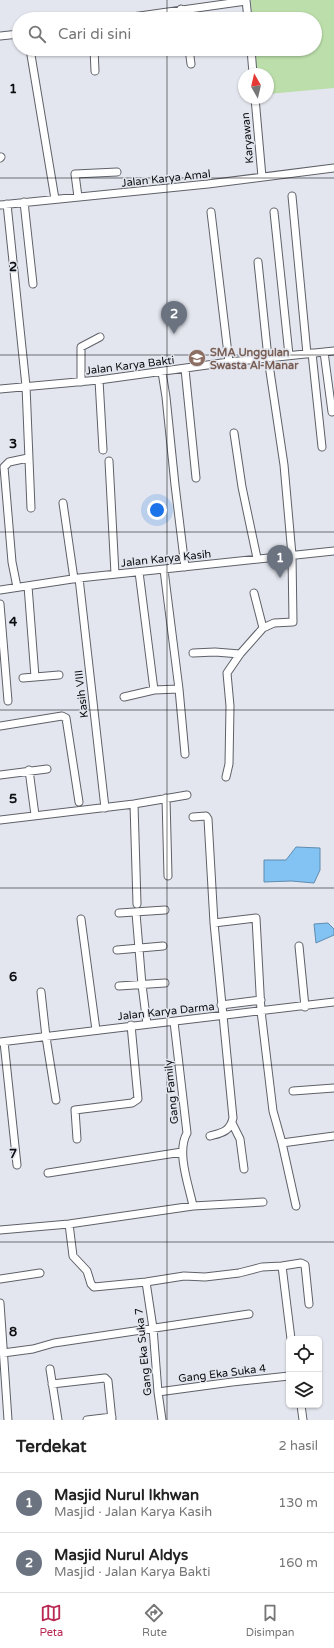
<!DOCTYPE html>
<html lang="id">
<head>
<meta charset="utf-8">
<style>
  :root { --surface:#fff; --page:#f2f2f2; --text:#222; --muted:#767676; --line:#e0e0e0; --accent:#b82853 }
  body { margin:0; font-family:"Varela Round",sans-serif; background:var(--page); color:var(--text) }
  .controls { position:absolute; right:12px; bottom:12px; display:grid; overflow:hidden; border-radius:6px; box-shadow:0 1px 3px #0004 }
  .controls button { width:36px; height:36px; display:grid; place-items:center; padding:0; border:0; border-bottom:1px solid var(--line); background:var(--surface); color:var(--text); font:20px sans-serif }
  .compass { position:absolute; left:238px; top:68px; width:36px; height:36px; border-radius:50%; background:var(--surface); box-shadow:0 1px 3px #0004; rotate:352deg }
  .you { position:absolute; left:157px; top:510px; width:14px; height:14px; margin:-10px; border:3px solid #fff; border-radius:50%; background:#1a73e8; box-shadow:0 0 0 6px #1a73e833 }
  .badge { display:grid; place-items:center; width:26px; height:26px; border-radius:50%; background:var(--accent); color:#fff; font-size:13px; font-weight:700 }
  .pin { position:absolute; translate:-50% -33px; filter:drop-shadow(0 1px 2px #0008) }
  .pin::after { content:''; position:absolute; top:21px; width:14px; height:12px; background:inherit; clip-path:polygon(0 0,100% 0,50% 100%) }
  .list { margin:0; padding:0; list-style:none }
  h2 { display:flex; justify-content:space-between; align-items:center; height:52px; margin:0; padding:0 16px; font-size:17px }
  h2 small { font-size:13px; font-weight:400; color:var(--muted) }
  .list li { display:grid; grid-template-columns:26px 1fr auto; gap:12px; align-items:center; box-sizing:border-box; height:60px; padding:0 16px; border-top:1px solid var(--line) }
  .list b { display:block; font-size:15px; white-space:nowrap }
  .list p { margin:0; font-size:13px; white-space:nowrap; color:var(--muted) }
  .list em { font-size:13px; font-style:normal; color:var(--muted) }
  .icon { flex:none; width:22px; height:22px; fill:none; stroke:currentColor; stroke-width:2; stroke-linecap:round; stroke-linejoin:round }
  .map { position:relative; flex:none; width:334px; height:1420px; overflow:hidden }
  .search { position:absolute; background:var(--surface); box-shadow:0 1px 3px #0004; left:12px; right:12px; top:12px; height:44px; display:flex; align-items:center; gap:10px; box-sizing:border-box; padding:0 14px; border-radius:22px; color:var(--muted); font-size:15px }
  .sheet { height:172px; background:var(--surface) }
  nav { display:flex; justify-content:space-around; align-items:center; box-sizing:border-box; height:56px; border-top:1px solid var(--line); background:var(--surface); font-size:11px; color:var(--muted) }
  nav a { display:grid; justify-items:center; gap:2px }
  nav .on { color:var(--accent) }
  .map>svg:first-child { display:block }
  .green { fill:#bbdeaa }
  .water { fill:#83c3f3; stroke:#5f8caf }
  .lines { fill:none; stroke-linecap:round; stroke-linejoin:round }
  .minor-casing { stroke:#5e6168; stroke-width:9 }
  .minor { stroke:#fff; stroke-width:7 }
  .grid { fill:none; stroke:#0c0d10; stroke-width:1; stroke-opacity:0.55 }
  .labels { text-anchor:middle; stroke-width:3; stroke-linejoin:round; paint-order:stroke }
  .street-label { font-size:11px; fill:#0c0d10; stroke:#e3e6ee }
  .education-label { font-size:11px; font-weight:bold; fill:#785e54; stroke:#e3e6ee; text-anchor:start }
  .grid-label { font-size:13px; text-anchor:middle; font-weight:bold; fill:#0c0d10; stroke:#e3e6ee; stroke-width:3; stroke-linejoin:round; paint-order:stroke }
</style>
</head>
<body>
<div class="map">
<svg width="334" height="1420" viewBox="0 0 334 1420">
  <rect width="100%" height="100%" fill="#e3e6ee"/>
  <path class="green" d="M251 0H334V88L268 94V74H256L254 49H315V19H252Z"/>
  <path class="water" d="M296 847 320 848V870L314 883 291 881 264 882V860H286Z
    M328 923 334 929V935L316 943 314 924Z"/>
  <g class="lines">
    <defs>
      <path id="minor" d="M246 0 248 19
        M181 9 184 19
        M118 19 246 1
        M0 36 19 34
        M30 49 55 199
        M94 49 95 71
        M189 49 191 64
        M251 49 253 74
        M255 98 262 177
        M0 158 1 157
        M292 196 307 354
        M78 197 75 174 117 172
        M24 202 33 284
        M7 204 26 386 31 508
        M0 205 208 184 334 168
        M211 212 229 362
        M274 212 289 355
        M324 352 332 412
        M312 353 322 447
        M185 369 196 478
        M162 372 166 397 175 485 185 567
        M99 380 103 450
        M81 382V347L100 337
        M0 389 99 380 229 362 334 351
        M234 433 242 487 257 558
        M109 461 115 574
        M63 503 74 579
        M164 570 179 689 185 754
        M139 572 154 690
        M79 578 105 808
        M28 586 35 677
        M17 587 12 562 4 467 9 462 28 458
        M0 590 79 578 334 551
        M254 593 263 628
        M0 604 8 701
        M193 653 215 652 240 654
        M23 678 59 675
        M124 697 154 690 179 689
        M0 726 62 716 66 718 79 802
        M29 770 35 815
        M0 775 47 769
        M226 777 229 764 230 706 227 673 240 654 263 628 274 623 293 622 292 555 284 465 268 358 258 262
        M166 798 168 876
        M134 804 137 904
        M193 817 206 816 208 819 214 923 233 1118C230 1132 221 1133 210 1136
        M0 820 134 804 187 795
        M119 913 165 910
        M136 913 142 985 147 1024
        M81 919 96 1030
        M214 923 256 918 261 1011 273 1111 282 1143 296 1206
        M299 946 305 1007
        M117 950 163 946
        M119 986 165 983
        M41 992 46 1037 56 1100
        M221 1005 261 1000
        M174 1022 187 1133C176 1152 189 1186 193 1206
        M0 1042 334 1002
        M4 1042 17 1165
        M293 1091 334 1088
        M232 1123 240 1139 244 1169
        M77 1139 75 1110 132 1103 138 1099 131 1025
        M282 1143 334 1136
        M48 1173 182 1152
        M69 1224 73 1256 87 1271 91 1284 94 1287 146 1282 184 1276 205 1277 239 1273 262 1267 282 1266
        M0 1230 69 1224 193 1206 263 1202
        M0 1279 40 1273
        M146 1282 153 1328 158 1392 162 1420
        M0 1303 8 1420
        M291 1339 282 1266 301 1263 305 1265 309 1304
        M3 1353 33 1349 54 1343 249 1314
        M50 1369 58 1420
        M52 1384 105 1378 108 1381 112 1420
        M158 1392 232 1382 289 1376
        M301 1405 303 1420
        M87 1420 112 1417"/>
    </defs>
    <use href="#minor" class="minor-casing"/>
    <use href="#minor" class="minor"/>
  </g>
  <path class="grid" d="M167 0V19M167 49V1420M0 178H334M0 355H334M0 532H334M0 710H334M0 888H334M0 1065H334M0 1242H334"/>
  <defs>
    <symbol id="school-disc" viewBox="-11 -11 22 22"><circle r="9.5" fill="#8d6e63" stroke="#e3e6ee"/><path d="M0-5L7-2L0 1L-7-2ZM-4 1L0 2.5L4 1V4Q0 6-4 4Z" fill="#fff"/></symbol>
  </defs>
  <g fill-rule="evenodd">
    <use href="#school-disc" x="187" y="348" width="20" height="20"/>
  </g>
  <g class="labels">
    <g class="street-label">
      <text transform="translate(247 138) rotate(-95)" y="4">Karyawan</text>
      <text transform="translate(166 178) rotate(-6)" y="4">Jalan Karya Amal</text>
      <text transform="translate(130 365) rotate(-7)" y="4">Jalan Karya Bakti</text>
      <text transform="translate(166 558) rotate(-6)" y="4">Jalan Karya Kasih</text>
      <text transform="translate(81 694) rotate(-97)" y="4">Kasih VIII</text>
      <text transform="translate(166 1011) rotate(-6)" y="4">Jalan Karya Darma</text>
      <text transform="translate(171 1092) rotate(-96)" y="4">Gang Family</text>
      <text transform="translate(143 1352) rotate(-96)" y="4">Gang Eka Suka 7</text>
      <text transform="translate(222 1373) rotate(-7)" y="4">Gang Eka Suka 4</text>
    </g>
    <g class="education-label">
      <text x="210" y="356">SMA Unggulan<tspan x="210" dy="13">Swasta Al-Manar</tspan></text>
    </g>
  </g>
  <g class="grid-label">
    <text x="13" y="93">1</text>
    <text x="13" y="271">2</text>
    <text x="13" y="448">3</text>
    <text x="13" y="626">4</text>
    <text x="13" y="803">5</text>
    <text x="13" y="981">6</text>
    <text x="13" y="1158">7</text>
    <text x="13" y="1336">8</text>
  </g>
</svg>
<div class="controls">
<button><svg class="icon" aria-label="locate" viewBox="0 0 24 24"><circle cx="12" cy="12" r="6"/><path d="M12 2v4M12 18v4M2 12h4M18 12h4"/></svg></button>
<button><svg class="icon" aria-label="layers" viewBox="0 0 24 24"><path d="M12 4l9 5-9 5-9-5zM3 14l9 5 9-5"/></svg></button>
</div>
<svg class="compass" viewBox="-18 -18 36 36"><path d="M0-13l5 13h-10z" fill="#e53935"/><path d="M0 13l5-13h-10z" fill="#767676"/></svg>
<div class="you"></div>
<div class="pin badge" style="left:280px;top:578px;background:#6b7280">1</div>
<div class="pin badge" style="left:174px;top:334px;background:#6b7280">2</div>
<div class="search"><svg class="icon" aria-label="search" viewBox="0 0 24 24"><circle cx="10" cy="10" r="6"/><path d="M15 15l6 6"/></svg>Cari di sini</div>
</div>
<section class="sheet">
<h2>Terdekat<small>2 hasil</small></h2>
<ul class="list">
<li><span class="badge" style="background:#6b7280">1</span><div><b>Masjid Nurul Ikhwan</b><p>Masjid · Jalan Karya Kasih</p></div><em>130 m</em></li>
<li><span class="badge" style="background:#6b7280">2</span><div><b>Masjid Nurul Aldys</b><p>Masjid · Jalan Karya Bakti</p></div><em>160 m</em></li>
</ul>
</section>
<nav>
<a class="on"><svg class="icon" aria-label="map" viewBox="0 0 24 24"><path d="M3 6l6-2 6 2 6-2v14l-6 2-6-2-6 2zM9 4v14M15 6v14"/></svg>Peta</a>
<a><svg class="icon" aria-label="directions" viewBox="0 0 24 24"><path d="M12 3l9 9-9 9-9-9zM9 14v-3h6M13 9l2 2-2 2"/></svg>Rute</a>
<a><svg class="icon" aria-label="saved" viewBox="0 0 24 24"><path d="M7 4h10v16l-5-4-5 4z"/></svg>Disimpan</a>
</nav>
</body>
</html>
